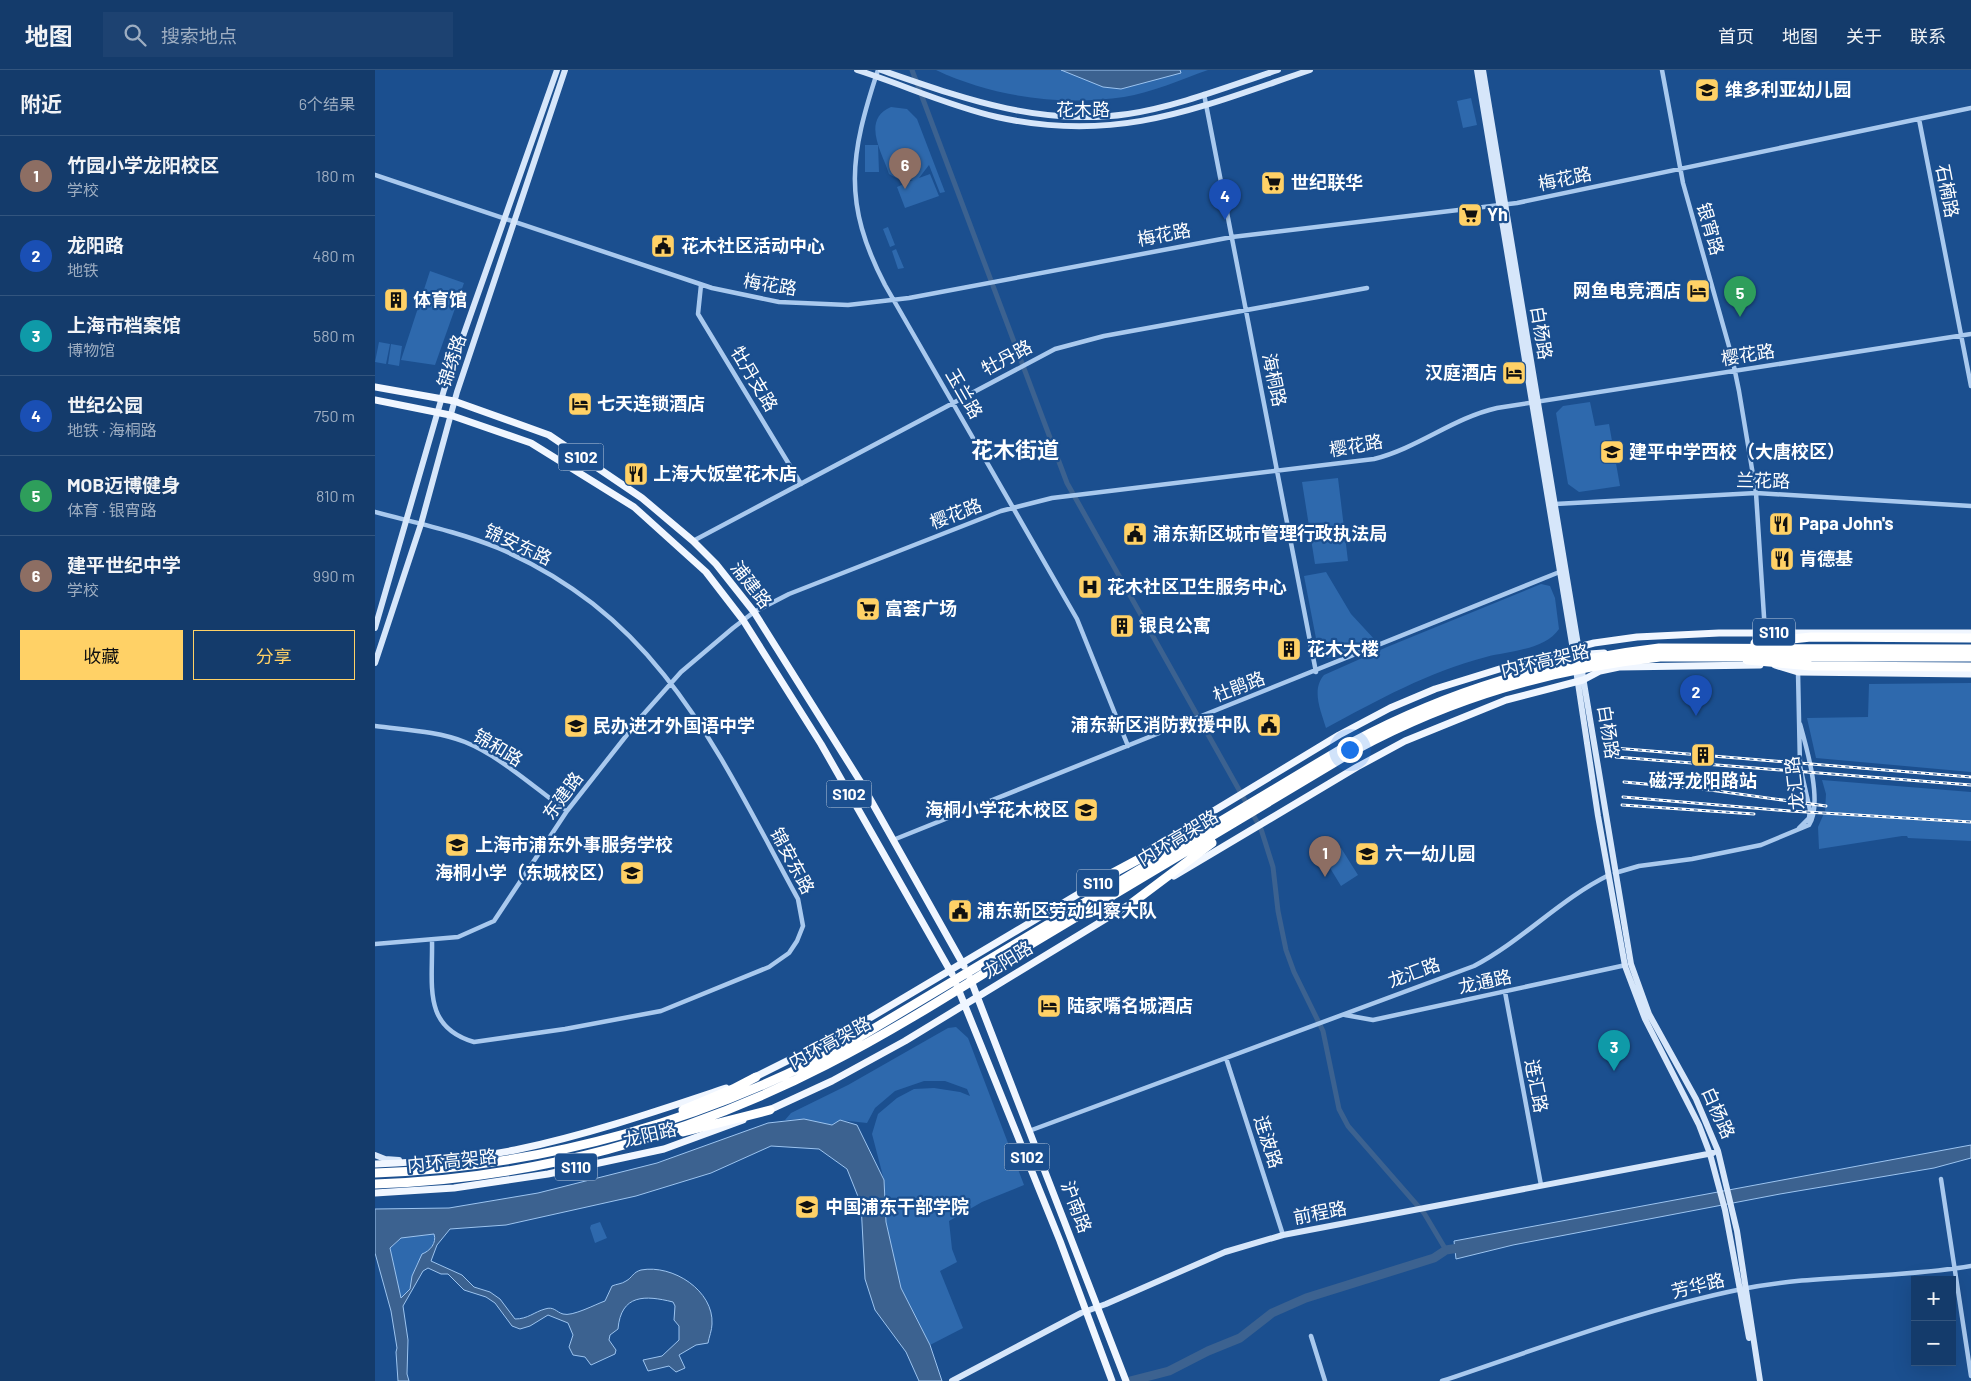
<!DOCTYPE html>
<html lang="zh">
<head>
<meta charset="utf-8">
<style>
  :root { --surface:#143b6b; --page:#1d4271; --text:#f1f3f6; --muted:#9dadc1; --line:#33557e; --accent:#ffd166 }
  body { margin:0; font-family:Barlow,"Noto Sans SC",sans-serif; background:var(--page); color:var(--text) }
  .controls { position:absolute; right:15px; bottom:15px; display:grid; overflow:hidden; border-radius:0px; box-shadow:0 5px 20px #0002 }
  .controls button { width:45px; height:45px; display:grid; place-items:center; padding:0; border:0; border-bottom:1px solid var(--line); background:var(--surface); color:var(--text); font:25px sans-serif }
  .you { position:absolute; left:974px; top:679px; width:18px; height:18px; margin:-12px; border:4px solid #fff; border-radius:50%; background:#1a73e8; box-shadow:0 0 0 8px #1a73e833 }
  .badge { display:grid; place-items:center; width:32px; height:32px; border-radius:50%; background:var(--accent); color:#fff; font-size:16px; font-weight:700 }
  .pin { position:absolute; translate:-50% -41px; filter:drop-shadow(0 1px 2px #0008) }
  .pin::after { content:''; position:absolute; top:26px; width:18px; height:15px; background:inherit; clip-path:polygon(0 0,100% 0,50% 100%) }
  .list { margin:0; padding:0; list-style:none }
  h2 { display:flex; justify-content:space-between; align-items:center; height:65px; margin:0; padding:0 20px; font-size:21px }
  h2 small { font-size:16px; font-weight:400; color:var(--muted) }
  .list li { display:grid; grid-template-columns:32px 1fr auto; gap:15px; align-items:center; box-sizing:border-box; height:80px; padding:0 20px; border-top:1px solid var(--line) }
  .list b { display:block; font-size:19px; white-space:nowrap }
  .list p { margin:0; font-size:16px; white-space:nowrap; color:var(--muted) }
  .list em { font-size:16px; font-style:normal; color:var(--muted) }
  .actions { display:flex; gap:10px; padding:15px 20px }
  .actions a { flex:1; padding:11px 0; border:1px solid var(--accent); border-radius:0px; text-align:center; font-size:18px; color:var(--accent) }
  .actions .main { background:var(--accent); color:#111 }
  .icon { flex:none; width:28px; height:28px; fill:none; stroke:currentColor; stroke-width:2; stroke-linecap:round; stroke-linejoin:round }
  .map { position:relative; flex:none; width:1596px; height:1311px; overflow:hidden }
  header { display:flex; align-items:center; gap:30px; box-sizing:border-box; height:70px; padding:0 25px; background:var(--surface); border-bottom:1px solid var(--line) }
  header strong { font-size:24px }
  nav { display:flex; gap:28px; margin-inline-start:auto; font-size:18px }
  .search { width:350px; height:45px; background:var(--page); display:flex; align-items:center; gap:12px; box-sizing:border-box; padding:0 18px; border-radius:0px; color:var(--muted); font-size:19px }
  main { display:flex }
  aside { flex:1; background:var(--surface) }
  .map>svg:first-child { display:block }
  .green { fill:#2e69ad }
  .water { fill:#3c6290; stroke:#9cc4f0; fill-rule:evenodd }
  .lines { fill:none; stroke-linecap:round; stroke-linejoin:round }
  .canal { stroke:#3c6290; stroke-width:5 }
  .river { stroke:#3c6290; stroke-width:9 }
  .street { stroke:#a9c9ee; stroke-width:4.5 }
  .secondary { stroke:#d6e6fa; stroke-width:6 }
  .primary { stroke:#f0f6ff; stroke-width:7 }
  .highway { stroke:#fff; stroke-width:9 }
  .rail-casing { stroke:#fff; stroke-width:3 }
  .rail { stroke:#1b4f8f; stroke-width:1; stroke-dasharray:4; stroke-linecap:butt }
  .labels { text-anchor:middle; stroke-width:4.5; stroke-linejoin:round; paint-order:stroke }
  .shield { fill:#1b4f8f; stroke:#bbcadd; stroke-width:1 }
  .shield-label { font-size:16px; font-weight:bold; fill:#fff }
  .poi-label { font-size:18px; font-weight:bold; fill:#fff; stroke:#1b4f8f; text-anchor:start }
  .street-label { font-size:18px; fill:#fff; stroke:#1b4f8f }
  .district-label { font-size:22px; font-weight:bold; fill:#fff; stroke:#1b4f8f }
</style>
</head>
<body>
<header>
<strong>地图</strong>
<div class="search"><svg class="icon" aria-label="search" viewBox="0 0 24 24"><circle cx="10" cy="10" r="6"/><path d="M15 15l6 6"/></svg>搜索地点</div>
<nav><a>首页</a><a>地图</a><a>关于</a><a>联系</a></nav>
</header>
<main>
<aside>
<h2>附近<small>6个结果</small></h2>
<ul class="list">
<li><span class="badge" style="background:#8d6e63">1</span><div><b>竹园小学龙阳校区</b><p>学校</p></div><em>180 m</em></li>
<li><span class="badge" style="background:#1a4fb4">2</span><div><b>龙阳路</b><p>地铁</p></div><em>480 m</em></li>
<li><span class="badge" style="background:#0f9aa8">3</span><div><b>上海市档案馆</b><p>博物馆</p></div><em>580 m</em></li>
<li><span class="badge" style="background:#1a4fb4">4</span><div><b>世纪公园</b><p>地铁 · 海桐路</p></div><em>750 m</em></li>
<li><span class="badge" style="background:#2e9e5b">5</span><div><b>MOB迈博健身</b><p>体育 · 银宵路</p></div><em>810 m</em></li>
<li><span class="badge" style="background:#8d6e63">6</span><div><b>建平世纪中学</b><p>学校</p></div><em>990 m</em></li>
</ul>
<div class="actions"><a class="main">收藏</a><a>分享</a></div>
</aside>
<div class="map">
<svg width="1596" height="1311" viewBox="0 0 1596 1311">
  <rect width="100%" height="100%" fill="#1b4f8f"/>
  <path class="green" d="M561 0H833C807 9 776 23 749 27 686 36 618 27 561 0Z
    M1096 28 1102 55 1088 58 1082 31Z
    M516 37 532 39 542 49 570 122 565 123 554 95 544 108 555 104 564 126 530 138 522 117 538 110H525L514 104C507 82 486 50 516 37Z
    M490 75H503L504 102H490Z
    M513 157 520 175 515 177 508 159Z
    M521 179 529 198 523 199 517 181Z
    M55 201 89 213 60 295 26 290Z
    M4 272 15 274 11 294 0 292Z
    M16 274 27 276 24 296 13 294Z
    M1215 332 1220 356 1234 354 1245 416 1204 422 1193 414 1181 343 1188 336Z
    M963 408 973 491 940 494 927 412Z
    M951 502 976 544 1001 571 953 588 944 584 929 506Z
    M1166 514 1175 516 1180 528 1184 559C1170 580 1134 581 1111 587 1053 602 1003 630 951 658 946 641 936 620 949 605L1012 577Z
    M1596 613V702L1441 688 1432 648 1493 647 1494 614Z
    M1447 710 1596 722V771L1533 768 1532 766H1527L1444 779 1443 757 1450 741 1451 724Z
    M966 778 983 805 966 816 949 788Z
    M581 957 593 968 649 1115 607 1132 574 1151 577 1179 582 1192 565 1201 588 1258 555 1275 526 1218 511 1152 509 1110 497 1064 503 1044 522 1028 539 1019 559 1018 585 1022 595 1026 592 1019 570 1011H549L520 1021 500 1038 492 1053 465 1050 457 1055 429 1049 410 1050 416 1043 473 1015 573 958Z
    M225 1152 232 1168 220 1173 215 1158 216 1155Z
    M59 1164C62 1178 48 1183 42 1194 36 1205 38 1222 26 1229L15 1178 26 1168Z"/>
  <path class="water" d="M686 0H805L806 3 746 19 728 17Z
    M429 1049 457 1055 465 1050 482 1055 509 1110 511 1152 526 1218 555 1275 567 1311H544L531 1282 500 1240 490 1209 486 1134 472 1099 444 1079 396 1076 336 1103 261 1126 131 1155 75 1159 62 1175 56 1191 87 1205 99 1217 115 1222 125 1229 140 1249C153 1249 159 1242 170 1239 179 1236 181 1242 188 1244 197 1247 221 1234 230 1231L237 1216C241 1214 247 1214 251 1211 257 1208 258 1202 266 1200 298 1194 339 1221 337 1254 337 1260 334 1267 333 1273L321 1275 304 1285 310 1298 301 1302 294 1296 273 1301 268 1290 287 1286 304 1270V1256L299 1250 300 1236 298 1232C270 1225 246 1224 243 1259L235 1265 234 1270 241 1280 240 1284 216 1295 210 1287 198 1285 194 1277 198 1265 193 1253 173 1245 155 1256 145 1259 137 1256 120 1233 111 1227 89 1220 73 1204H66L53 1198 48 1201 28 1236 33 1270 32 1304 34 1311H23L21 1282 22 1278 16 1241 0 1183V1139L74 1138 163 1123 282 1093 393 1053ZM59 1164C62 1173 55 1181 47 1184L37 1206 35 1219 26 1228 15 1178 26 1168Z
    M1596 1075V1088L1559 1098 1405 1124 1138 1175 1081 1189 1079 1171Z"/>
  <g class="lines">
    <path class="canal" d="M537 0 692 413 886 759 898 797 903 841 911 880 919 902 948 961 964 1039 973 1056 1049 1143 1071 1180"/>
    <path class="river" d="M755 1311 794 1301 833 1281 865 1268 897 1243 931 1228 1059 1188 1071 1180 1090 1177"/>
    <path class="street" d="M503 0C475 85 467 132 510 215L702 549 753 676
      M1287 0 1308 113 1357 287 1364 321 1381 423 1390 562
      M829 24 941 602
      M1544 49 1596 316
      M0 105 337 218 404 232 473 235 534 228 857 167 1142 133 1596 38
      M326 215 323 244 426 414
      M1180 434 1381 423 1596 436
      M0 442C41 453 84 462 123 478 287 548 343 683 423 829L428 856 422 871 414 883 394 897 286 941 190 959 99 972C47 957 58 915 57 870
      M318 471 680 279 729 266 992 218
      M1423 602 1425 696 1435 740 1434 748 1424 758
      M0 656C30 660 62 661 90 672 125 686 161 719 192 741
      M518 770 1187 501
      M1240 803 1264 796 1317 789 1386 775 1434 755C1448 734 1432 679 1425 654
      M0 874 83 867 119 851 192 741 266 647 306 602 358 558 379 542 414 524 626 441 677 428 999 389C1043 378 1078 348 1122 338L1596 264
      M1130 922 1166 1115
      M970 945 998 950 1251 895
      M851 988 908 1165
      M654 1061 1099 896C1147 871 1185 829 1234 805
      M1566 1109 1596 1306
      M936 1266 950 1311
      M1067 1311C1166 1278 1264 1240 1367 1219 1442 1204 1520 1209 1596 1196"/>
    <path class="secondary" d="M482 0C529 15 574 36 622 47 743 74 823 38 935 0
      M506 0C587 28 666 57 753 44 804 36 854 16 903 0
      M1102 0 1198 580 1223 746 1250 896 1270 949 1324 1055 1335 1084 1350 1140 1374 1268
      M1108 0 1204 581
      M0 558 69 320 182 0
      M0 593 46 454 82 322 190 0
      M1206 595 1256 894 1274 944 1321 1029 1343 1081 1362 1161 1385 1311
      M0 1085 10 1089 24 1090
      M577 1311 706 1243 731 1234 850 1182 908 1165 1338 1083"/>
    <path class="primary" d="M0 317 79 331 174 365 267 428 318 471 341 494 379 542 485 711 589 896
      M0 330 75 345 156 373 259 437 331 502 368 550 446 674 577 904
      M1198 580 1214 584 1229 583
      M1400 595 1423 602 1596 604
      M774 780 964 665 1015 638 1060 619 1147 592 1219 573 1262 567 1344 563H1596
      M799 806 982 697 1030 671 1131 630 1208 610 1225 601 1244 597 1385 595
      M595 908 751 1311
      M582 916 685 1171 737 1311
      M378 1008 478 958 742 801
      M392 1041 457 1011 530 971 760 831
      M0 1094C47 1092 94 1089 140 1080 212 1065 282 1041 351 1018
      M0 1123 79 1118 173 1104 289 1079 368 1050"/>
    <path class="highway" d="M1380 573 1436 567 1596 568
      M1372 590 1436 596 1596 597
      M738 803 824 757
      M757 833 837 773
      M308 1040 358 1019 381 1007
      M308 1062 395 1040
      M0 1103C169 1097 335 1050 483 968L978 672C1076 620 1174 591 1284 578L1596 579
      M0 1114C158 1109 311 1067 451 995 522 959 590 915 658 873 766 809 874 744 982 679 1079 627 1176 599 1285 587H1596"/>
    <defs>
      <path id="rail" d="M1239 678 1596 707
        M1241 687 1596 715
        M1249 712 1335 720 1451 736
        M1248 727 1415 741 1596 752
        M1247 735 1379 744"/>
    </defs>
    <use href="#rail" class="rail-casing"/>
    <use href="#rail" class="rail"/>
  </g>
  <defs>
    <symbol id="school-square" viewBox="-11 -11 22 22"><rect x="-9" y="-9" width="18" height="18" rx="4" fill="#ffd166" stroke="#1b4f8f"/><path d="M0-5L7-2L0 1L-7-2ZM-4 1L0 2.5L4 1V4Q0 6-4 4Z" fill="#111"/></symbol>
    <symbol id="supermarket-square" viewBox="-11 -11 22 22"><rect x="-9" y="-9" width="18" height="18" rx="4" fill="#ffd166" stroke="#1b4f8f"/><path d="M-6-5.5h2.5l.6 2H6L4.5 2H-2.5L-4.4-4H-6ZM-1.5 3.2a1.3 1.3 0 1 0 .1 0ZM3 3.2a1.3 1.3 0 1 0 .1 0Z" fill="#111"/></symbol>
    <symbol id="civic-square" viewBox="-11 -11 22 22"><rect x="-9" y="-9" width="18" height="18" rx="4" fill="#ffd166" stroke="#1b4f8f"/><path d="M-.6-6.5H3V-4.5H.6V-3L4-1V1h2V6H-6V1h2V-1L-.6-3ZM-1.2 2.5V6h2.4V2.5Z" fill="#111"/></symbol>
    <symbol id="hotel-square" viewBox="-11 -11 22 22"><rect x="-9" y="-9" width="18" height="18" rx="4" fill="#ffd166" stroke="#1b4f8f"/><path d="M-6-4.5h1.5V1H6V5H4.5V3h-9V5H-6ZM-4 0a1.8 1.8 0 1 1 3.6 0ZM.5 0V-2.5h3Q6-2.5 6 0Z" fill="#111"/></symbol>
    <symbol id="building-square" viewBox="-11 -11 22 22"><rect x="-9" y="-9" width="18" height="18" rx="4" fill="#ffd166" stroke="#1b4f8f"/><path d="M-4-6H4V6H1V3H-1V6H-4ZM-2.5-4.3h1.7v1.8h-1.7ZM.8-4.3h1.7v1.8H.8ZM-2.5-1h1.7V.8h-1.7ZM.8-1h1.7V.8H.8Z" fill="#111"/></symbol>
    <symbol id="restaurant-square" viewBox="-11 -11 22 22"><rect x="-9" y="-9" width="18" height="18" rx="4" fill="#ffd166" stroke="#1b4f8f"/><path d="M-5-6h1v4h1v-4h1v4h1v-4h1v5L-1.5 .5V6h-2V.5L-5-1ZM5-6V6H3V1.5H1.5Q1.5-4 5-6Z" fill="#111"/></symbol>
    <symbol id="hospital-square" viewBox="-11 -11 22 22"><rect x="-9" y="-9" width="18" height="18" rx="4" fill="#ffd166" stroke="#1b4f8f"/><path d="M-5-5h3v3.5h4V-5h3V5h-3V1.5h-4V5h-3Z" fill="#111"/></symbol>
    <symbol id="university-square" viewBox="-11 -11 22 22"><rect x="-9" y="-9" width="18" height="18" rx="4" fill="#ffd166" stroke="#1b4f8f"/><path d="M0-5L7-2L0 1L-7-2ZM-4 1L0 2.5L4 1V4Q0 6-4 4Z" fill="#111"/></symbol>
  </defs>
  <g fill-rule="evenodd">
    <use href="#school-square" x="1318" y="6" width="28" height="28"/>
    <use href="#supermarket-square" x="884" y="99" width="28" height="28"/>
    <use href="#supermarket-square" x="1081" y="131" width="28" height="28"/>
    <use href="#civic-square" x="274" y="162" width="28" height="28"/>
    <use href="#hotel-square" x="1309" y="207" width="28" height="28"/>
    <use href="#building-square" x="7" y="216" width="28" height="28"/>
    <use href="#hotel-square" x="1125" y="289" width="28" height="28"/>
    <use href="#hotel-square" x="191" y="320" width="28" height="28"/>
    <use href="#school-square" x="1223" y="368" width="28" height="28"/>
    <use href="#restaurant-square" x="247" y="390" width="28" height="28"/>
    <use href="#restaurant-square" x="1392" y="440" width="28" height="28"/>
    <use href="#civic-square" x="746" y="450" width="28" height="28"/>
    <use href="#restaurant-square" x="1393" y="475" width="28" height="28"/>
    <use href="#hospital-square" x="701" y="503" width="28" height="28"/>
    <use href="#supermarket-square" x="479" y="525" width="28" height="28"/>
    <use href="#building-square" x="733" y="542" width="28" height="28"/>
    <use href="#building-square" x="900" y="565" width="28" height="28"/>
    <use href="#civic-square" x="880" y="641" width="28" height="28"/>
    <use href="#school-square" x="187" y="642" width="28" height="28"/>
    <use href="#building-square" x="1314" y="671" width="28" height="28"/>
    <use href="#school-square" x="697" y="726" width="28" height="28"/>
    <use href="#school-square" x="68" y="761" width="28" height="28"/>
    <use href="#school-square" x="978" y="770" width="28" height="28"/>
    <use href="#school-square" x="243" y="789" width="28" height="28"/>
    <use href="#civic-square" x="571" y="827" width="28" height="28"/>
    <use href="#hotel-square" x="660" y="922" width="28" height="28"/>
    <use href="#university-square" x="418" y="1123" width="28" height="28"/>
  </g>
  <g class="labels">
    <g class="shield">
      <rect x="183.5" y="373.5" width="45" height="27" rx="4"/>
      <rect x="1378" y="548.5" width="42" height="27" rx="4"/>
      <rect x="451.5" y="710.5" width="45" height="27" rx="4"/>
      <rect x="702" y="799.5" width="42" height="27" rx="4"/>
      <rect x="629.5" y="1073.5" width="45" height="27" rx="4"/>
      <rect x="180" y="1083.5" width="42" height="27" rx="4"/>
    </g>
    <g class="shield-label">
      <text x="206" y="393">S102</text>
      <text x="1399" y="568">S110</text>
      <text x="474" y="730">S102</text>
      <text x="723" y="819">S110</text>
      <text x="652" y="1093">S102</text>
      <text x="201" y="1103">S110</text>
    </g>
    <g class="poi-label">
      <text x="1350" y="26">维多利亚幼儿园</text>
      <text x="916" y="119">世纪联华</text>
      <text x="1112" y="151">Yh</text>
      <text x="306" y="182">花木社区活动中心</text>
      <text x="1306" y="227" text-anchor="end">网鱼电竞酒店</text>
      <text x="38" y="236">体育馆</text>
      <text x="1122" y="309" text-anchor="end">汉庭酒店</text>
      <text x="222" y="340">七天连锁酒店</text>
      <text x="1254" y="388">建平中学西校（大唐校区）</text>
      <text x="278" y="410">上海大饭堂花木店</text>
      <text x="1424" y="460">Papa John's</text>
      <text x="778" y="470">浦东新区城市管理行政执法局</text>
      <text x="1424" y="495">肯德基</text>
      <text x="732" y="523">花木社区卫生服务中心</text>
      <text x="510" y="545">富荟广场</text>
      <text x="764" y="562">银良公寓</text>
      <text x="932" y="585">花木大楼</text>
      <text x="876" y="661" text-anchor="end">浦东新区消防救援中队</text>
      <text x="218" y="662">民办进才外国语中学</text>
      <text x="1328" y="717" text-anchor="middle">磁浮龙阳路站</text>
      <text x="694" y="746" text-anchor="end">海桐小学花木校区</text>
      <text x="100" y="781">上海市浦东外事服务学校</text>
      <text x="1010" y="790">六一幼儿园</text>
      <text x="240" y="809" text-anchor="end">海桐小学（东城校区）</text>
      <text x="602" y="847">浦东新区劳动纠察大队</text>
      <text x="692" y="942">陆家嘴名城酒店</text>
      <text x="450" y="1143">中国浦东干部学院</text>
    </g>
    <g class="street-label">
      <text x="708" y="46">花木路</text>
      <text transform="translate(1190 109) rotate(-12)" y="6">梅花路</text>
      <text transform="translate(1572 121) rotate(79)" y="6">石楠路</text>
      <text transform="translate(1335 159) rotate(74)" y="6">银宵路</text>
      <text transform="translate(789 165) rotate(-11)" y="6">梅花路</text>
      <text transform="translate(395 215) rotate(9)" y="6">梅花路</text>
      <text transform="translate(1166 263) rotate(81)" y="6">白杨路</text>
      <text transform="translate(1373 285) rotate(-9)" y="6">樱花路</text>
      <text transform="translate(632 288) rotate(-28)" y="6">牡丹路</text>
      <text transform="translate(77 291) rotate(-72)" y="6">锦绣路</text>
      <text transform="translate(379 309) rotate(59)" y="6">牡丹支路</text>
      <text transform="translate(899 310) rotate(78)" y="6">海桐路</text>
      <text transform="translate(589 324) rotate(60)" y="6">玉兰路</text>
      <text transform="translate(981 376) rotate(-10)" y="6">樱花路</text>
      <text transform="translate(1388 411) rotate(1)" y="6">兰花路</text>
      <text transform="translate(581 444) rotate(-21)" y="6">樱花路</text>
      <text transform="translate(143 475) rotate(25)" y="6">锦安东路</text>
      <text transform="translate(376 515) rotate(52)" y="6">浦建路</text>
      <text transform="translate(1170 591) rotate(-13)" y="6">内环高架路</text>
      <text transform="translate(864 617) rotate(-21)" y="6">杜鹃路</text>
      <text transform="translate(1233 662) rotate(81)" y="6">白杨路</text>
      <text transform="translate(123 678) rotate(31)" y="6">锦和路</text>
      <text transform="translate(1420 713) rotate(-96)" y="6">龙汇路</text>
      <text transform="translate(188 726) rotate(-54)" y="6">东建路</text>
      <text transform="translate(803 768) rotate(-31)" y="6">内环高架路</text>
      <text transform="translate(417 791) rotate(62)" y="6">锦安东路</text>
      <text transform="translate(633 890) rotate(-31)" y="6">龙阳路</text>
      <text transform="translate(1039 903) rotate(-20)" y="6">龙汇路</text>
      <text transform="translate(1110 912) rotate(-12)" y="6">龙通路</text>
      <text transform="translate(455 973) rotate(-28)" y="6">内环高架路</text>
      <text transform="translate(1161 1016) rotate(79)" y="6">连汇路</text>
      <text transform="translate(1343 1043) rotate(66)" y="6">白杨路</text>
      <text transform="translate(275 1065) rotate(-13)" y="6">龙阳路</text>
      <text transform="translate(893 1072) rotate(72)" y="6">连波路</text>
      <text transform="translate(77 1091) rotate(-6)" y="6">内环高架路</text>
      <text transform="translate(701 1137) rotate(69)" y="6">沪南路</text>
      <text transform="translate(945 1143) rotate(-11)" y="6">前程路</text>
      <text transform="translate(1323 1216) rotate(-14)" y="6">芳华路</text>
    </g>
    <g class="district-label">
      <text x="640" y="388">花木街道</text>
    </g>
  </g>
</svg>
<div class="controls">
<button>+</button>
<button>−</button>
</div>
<div class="you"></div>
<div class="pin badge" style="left:950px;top:807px;background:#8d6e63">1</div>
<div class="pin badge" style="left:1321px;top:646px;background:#1a4fb4">2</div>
<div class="pin badge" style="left:1239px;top:1001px;background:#0f9aa8">3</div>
<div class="pin badge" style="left:850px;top:150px;background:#1a4fb4">4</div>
<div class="pin badge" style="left:1365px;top:247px;background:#2e9e5b">5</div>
<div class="pin badge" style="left:530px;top:119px;background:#8d6e63">6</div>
</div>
</main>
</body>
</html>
